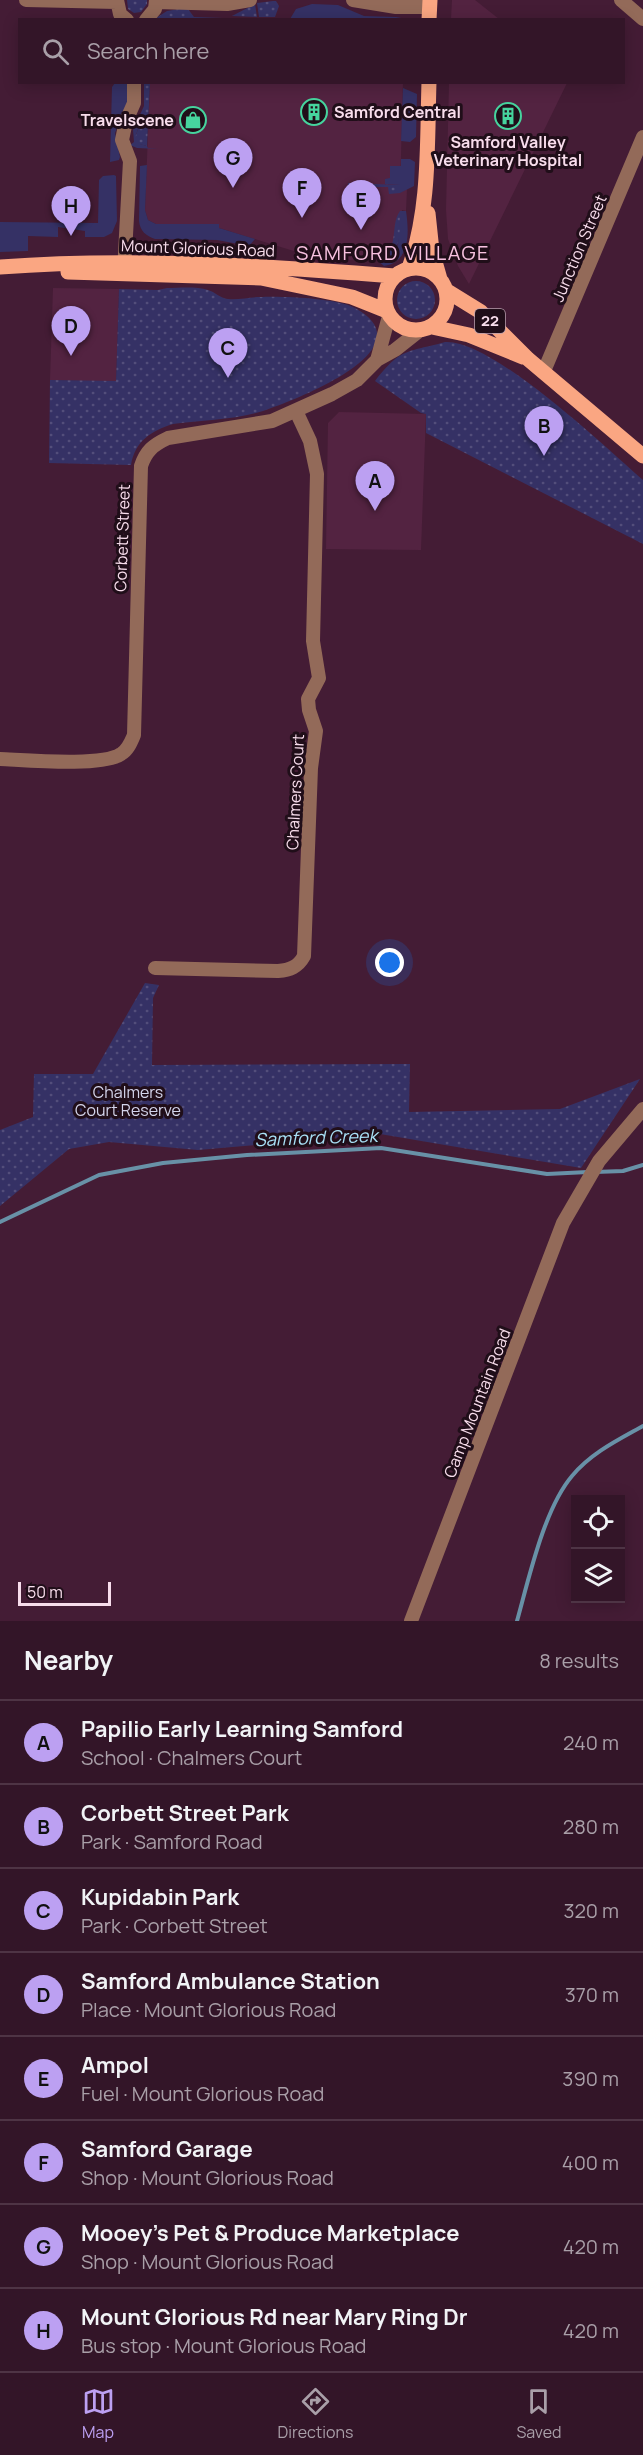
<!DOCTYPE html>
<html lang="en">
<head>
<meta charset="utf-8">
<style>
  :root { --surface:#331528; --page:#3b1e30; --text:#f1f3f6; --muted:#a99fa8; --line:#4e3445; --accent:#bca0f2 }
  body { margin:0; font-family:Manrope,sans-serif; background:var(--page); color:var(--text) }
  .controls { position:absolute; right:18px; bottom:18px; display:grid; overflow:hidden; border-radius:0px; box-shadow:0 3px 15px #0003 }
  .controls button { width:54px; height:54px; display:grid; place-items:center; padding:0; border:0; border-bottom:2px solid var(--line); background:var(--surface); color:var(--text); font:30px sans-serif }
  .scale { position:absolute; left:18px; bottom:15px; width:93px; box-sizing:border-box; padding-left:6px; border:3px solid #f8ddec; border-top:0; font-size:16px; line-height:21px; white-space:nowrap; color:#f8ddec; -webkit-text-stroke:4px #200e19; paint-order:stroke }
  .you { position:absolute; left:390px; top:963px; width:21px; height:21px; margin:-15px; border:4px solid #fff; border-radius:50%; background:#1a73e8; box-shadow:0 0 0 9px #1a73e833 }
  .badge { display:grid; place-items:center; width:39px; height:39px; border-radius:50%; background:var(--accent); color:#111; font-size:20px; font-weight:700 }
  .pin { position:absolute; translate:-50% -50px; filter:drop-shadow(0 2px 3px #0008) }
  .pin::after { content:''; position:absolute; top:32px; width:21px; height:18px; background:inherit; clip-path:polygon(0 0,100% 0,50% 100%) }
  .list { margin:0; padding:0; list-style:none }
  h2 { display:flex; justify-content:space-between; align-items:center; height:78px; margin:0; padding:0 24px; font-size:26px }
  h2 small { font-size:20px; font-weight:400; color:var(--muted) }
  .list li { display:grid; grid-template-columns:39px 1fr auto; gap:18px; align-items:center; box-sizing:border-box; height:84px; padding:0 24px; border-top:2px solid var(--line) }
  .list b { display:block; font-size:22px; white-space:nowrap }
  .list p { margin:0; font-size:20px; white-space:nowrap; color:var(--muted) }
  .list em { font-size:20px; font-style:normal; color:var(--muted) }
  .icon { flex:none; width:33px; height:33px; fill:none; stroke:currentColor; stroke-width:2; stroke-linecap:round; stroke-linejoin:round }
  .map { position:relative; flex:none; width:643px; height:1621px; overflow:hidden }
  .search { position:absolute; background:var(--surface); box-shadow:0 3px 15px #0003; left:18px; right:18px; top:18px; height:66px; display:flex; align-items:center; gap:15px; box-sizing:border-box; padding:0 21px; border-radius:0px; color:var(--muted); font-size:22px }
  .sheet { height:750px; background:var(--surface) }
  nav { display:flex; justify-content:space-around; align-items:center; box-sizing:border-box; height:84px; border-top:2px solid var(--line); background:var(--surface); font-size:16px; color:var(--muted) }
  nav a { display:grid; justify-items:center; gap:3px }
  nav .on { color:var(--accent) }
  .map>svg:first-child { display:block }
  .built { fill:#532341 }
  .grass { fill:#353165 }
  .park { fill:url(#park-dots) }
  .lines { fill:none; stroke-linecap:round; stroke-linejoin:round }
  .stream { stroke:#6891a7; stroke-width:4 }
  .minor { stroke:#936a59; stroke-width:14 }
  .major { stroke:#faa682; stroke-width:15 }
  .labels { text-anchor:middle; stroke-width:6; stroke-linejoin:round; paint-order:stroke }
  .shield { fill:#200e19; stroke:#b79fad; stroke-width:1.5 }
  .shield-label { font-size:15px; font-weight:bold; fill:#f8ddec }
  .poi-label { font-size:16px; font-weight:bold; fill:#f8ddec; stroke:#200e19; text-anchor:start }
  .street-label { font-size:16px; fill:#f8ddec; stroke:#200e19 }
  .park-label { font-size:16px; fill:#d3d4eb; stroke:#200e19 }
  .water-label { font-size:18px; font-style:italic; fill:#a8e0f6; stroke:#200e19 }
  .quarter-label { font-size:20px; letter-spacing:1.5px; fill:#f7c1df; stroke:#200e19 }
</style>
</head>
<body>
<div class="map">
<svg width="643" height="1621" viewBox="0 0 643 1621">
  <defs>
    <pattern id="park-dots" width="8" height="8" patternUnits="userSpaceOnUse" patternTransform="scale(1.5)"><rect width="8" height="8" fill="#353165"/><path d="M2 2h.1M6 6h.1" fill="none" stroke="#534e7b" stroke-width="1.8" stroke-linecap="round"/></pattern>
  </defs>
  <rect width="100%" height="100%" fill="#441c35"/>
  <path class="built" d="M452 0H475L499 19H451Z
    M150 83H403L400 192 407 189 406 211 402 210 399 239 386 259 350 260 310 256 219 228V224H156L148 220 145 210Z
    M449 83H567L469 284 458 266 448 239 446 210Z
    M53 288 119 289 116 382 50 380Z
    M339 412 426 414 421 550 326 549 328 423Z"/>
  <path class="grass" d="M312 4 338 5 364 16 396 17 407 19H290L296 9Z
    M115 83H128L127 104 115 133 120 157 119 160 110 162 112 87Z
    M403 88 417 94 416 137 410 142 401 141Z
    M138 119 139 126 136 135 140 144 147 146 148 148 158 149 137 148 130 145 134 142 133 130Z
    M401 159H410L415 162 414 186 400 193V185L385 184V179L390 178V166H401Z
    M147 165 145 210 148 220 156 224H219V228L255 239 249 246 217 240 155 239C146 236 140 231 139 221L140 166Z
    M114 175 116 176 117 221 112 233 104 237H85V231L58 227V237L28 236V251L0 252V222L98 223 99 180 103 176Z
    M400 211H406C409 231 411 262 384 266L377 260 386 259 398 245Z"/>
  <path class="park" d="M127 0H147V4L141 12 134 13 128 9Z
    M273 1H276L279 6 275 17H259L257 3Z
    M255 4 257 17 232 16Z
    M179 9H188L194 17 223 18V20H153L167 11Z
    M144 83H150L147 146 139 144 135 138 139 126 138 119 144 106Z
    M348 183 400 185V193L389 194 388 187H365V194H360L353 189 347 194Z
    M400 211C399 231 404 258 377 260L378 255C401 252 389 226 400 211Z
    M397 300a19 19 0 1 1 38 0a19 19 0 1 1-38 0Z
    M167 288C179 288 196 286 208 290 215 292 220 298 228 299 239 300 250 297 260 297 282 296 337 298 355 308 430 349 293 401 263 411 235 420 202 420 173 424 151 431 135 441 131 465L49 463 50 380 116 381 119 289 158 290Z
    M445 342C492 339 605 447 643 480V544L426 433V414L421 413 375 381C402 347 406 353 445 342Z
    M145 983 159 985 153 998 152 1065 410 1064 409 1112 560 1109 640 1079 581 1168 380 1134 198 1150 109 1142 69 1149 0 1206V1130L33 1117 34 1074H93Z"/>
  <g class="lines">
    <path class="stream" d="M595 1172 623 1171 643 1165
      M0 1222 99 1175 163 1163 247 1155 381 1148 547 1174 588 1172
      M517 1621C529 1578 544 1509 572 1476 591 1453 618 1440 643 1426"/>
    <path class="minor" d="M26 0 117 2
      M117 0 120 14 127 20
      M353 0 396 7H429
      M621 0 643 19
      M156 2 227 4 250 0
      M146 20 155 9 156 0
      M124 272 130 161 122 140 126 121 134 103V82
      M377 360 389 316
      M544 371 643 137
      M0 759C25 760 103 767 121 754 128 750 131 742 134 735L141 466C146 451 153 445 168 438L272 421 332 394 357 380 377 360 395 350 419 331
      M155 968 278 971C290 970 298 967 304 956L311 768 316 731 309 710 308 699 319 678 313 641 317 474 310 441 296 411
      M411 1621 563 1223 599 1161 643 1109"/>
    <path class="major" d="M429 20 430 0
      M428 213 432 251 440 279
      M0 267C131 257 264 266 395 276
      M385 299a31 31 0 1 1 62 0a31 31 0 1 1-62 0Z
      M409 268C430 209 427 145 429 82
      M68 272 261 278 352 297 387 311
      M447 291 481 312 528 359 643 456
      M432 327 469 335 523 357"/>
  </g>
  <defs>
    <symbol id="building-ring" viewBox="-11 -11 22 22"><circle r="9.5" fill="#200e19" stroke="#46d49e" stroke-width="1.5"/><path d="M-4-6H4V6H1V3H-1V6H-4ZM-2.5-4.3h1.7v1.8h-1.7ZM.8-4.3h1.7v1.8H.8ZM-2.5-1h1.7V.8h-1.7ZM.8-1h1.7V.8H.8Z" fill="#46d49e"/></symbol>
    <symbol id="shop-ring" viewBox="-11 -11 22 22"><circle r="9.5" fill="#200e19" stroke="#46d49e" stroke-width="1.5"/><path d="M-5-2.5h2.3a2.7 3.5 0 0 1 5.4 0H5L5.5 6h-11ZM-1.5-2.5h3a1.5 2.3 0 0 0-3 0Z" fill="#46d49e"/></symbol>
  </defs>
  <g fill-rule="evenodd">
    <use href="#building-ring" x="299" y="97" width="30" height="30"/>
    <use href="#building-ring" x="493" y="101" width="30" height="30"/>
    <use href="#shop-ring" x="178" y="105" width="30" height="30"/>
  </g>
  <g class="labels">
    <rect class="shield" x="475" y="309" width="30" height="24" rx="4.5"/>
    <g class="shield-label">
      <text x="490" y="326">22</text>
    </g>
    <g class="poi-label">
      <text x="334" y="118">Samford Central</text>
      <text x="174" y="126" text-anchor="end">Travelscene</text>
      <text x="508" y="148" text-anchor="middle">Samford Valley<tspan x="508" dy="18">Veterinary Hospital</tspan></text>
    </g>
    <g class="street-label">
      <text transform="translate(198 248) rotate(2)" y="6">Mount Glorious Road</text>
      <text transform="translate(579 248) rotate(-67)" y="6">Junction Street</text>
      <text transform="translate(122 538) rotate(-88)" y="6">Corbett Street</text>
      <text transform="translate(295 792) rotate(-87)" y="6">Chalmers Court</text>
      <text transform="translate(477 1403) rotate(-69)" y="6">Camp Mountain Road</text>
    </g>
    <g class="park-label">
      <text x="128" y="1098">Chalmers<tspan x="128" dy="18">Court Reserve</tspan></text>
    </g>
    <g class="water-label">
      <text transform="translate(316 1138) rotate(-2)" y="6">Samford Creek</text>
    </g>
    <g class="quarter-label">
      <text x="393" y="260">SAMFORD VILLAGE</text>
    </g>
  </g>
</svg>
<div class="controls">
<button><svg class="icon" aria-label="locate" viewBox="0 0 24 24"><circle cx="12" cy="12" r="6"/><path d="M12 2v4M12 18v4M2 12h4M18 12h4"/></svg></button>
<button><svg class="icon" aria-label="layers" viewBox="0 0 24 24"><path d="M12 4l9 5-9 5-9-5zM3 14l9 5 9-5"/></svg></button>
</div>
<div class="scale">50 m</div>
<div class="you"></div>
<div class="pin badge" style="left:375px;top:511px">A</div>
<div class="pin badge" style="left:544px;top:456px">B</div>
<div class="pin badge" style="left:228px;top:378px">C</div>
<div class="pin badge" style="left:71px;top:356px">D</div>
<div class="pin badge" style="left:361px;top:230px">E</div>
<div class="pin badge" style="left:302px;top:218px">F</div>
<div class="pin badge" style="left:233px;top:188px">G</div>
<div class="pin badge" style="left:71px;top:236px">H</div>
<div class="search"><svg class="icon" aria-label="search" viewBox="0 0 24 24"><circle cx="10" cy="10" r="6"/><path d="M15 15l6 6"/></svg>Search here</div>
</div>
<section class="sheet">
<h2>Nearby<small>8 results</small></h2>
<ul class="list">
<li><span class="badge">A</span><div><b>Papilio Early Learning Samford</b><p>School · Chalmers Court</p></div><em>240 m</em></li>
<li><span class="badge">B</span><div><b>Corbett Street Park</b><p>Park · Samford Road</p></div><em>280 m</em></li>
<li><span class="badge">C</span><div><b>Kupidabin Park</b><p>Park · Corbett Street</p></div><em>320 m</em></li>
<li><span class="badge">D</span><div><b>Samford Ambulance Station</b><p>Place · Mount Glorious Road</p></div><em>370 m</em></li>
<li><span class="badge">E</span><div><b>Ampol</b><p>Fuel · Mount Glorious Road</p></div><em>390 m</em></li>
<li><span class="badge">F</span><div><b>Samford Garage</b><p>Shop · Mount Glorious Road</p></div><em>400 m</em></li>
<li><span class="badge">G</span><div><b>Mooey's Pet &amp; Produce Marketplace</b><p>Shop · Mount Glorious Road</p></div><em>420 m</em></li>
<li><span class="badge">H</span><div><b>Mount Glorious Rd near Mary Ring Dr</b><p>Bus stop · Mount Glorious Road</p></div><em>420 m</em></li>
</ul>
</section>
<nav>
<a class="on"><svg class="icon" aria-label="map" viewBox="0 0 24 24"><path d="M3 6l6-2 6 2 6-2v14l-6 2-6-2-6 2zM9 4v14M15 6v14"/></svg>Map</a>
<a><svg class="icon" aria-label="directions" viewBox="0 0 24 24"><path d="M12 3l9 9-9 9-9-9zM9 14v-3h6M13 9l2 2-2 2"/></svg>Directions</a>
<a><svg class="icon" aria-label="saved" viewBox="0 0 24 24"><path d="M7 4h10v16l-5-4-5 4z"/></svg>Saved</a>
</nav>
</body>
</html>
